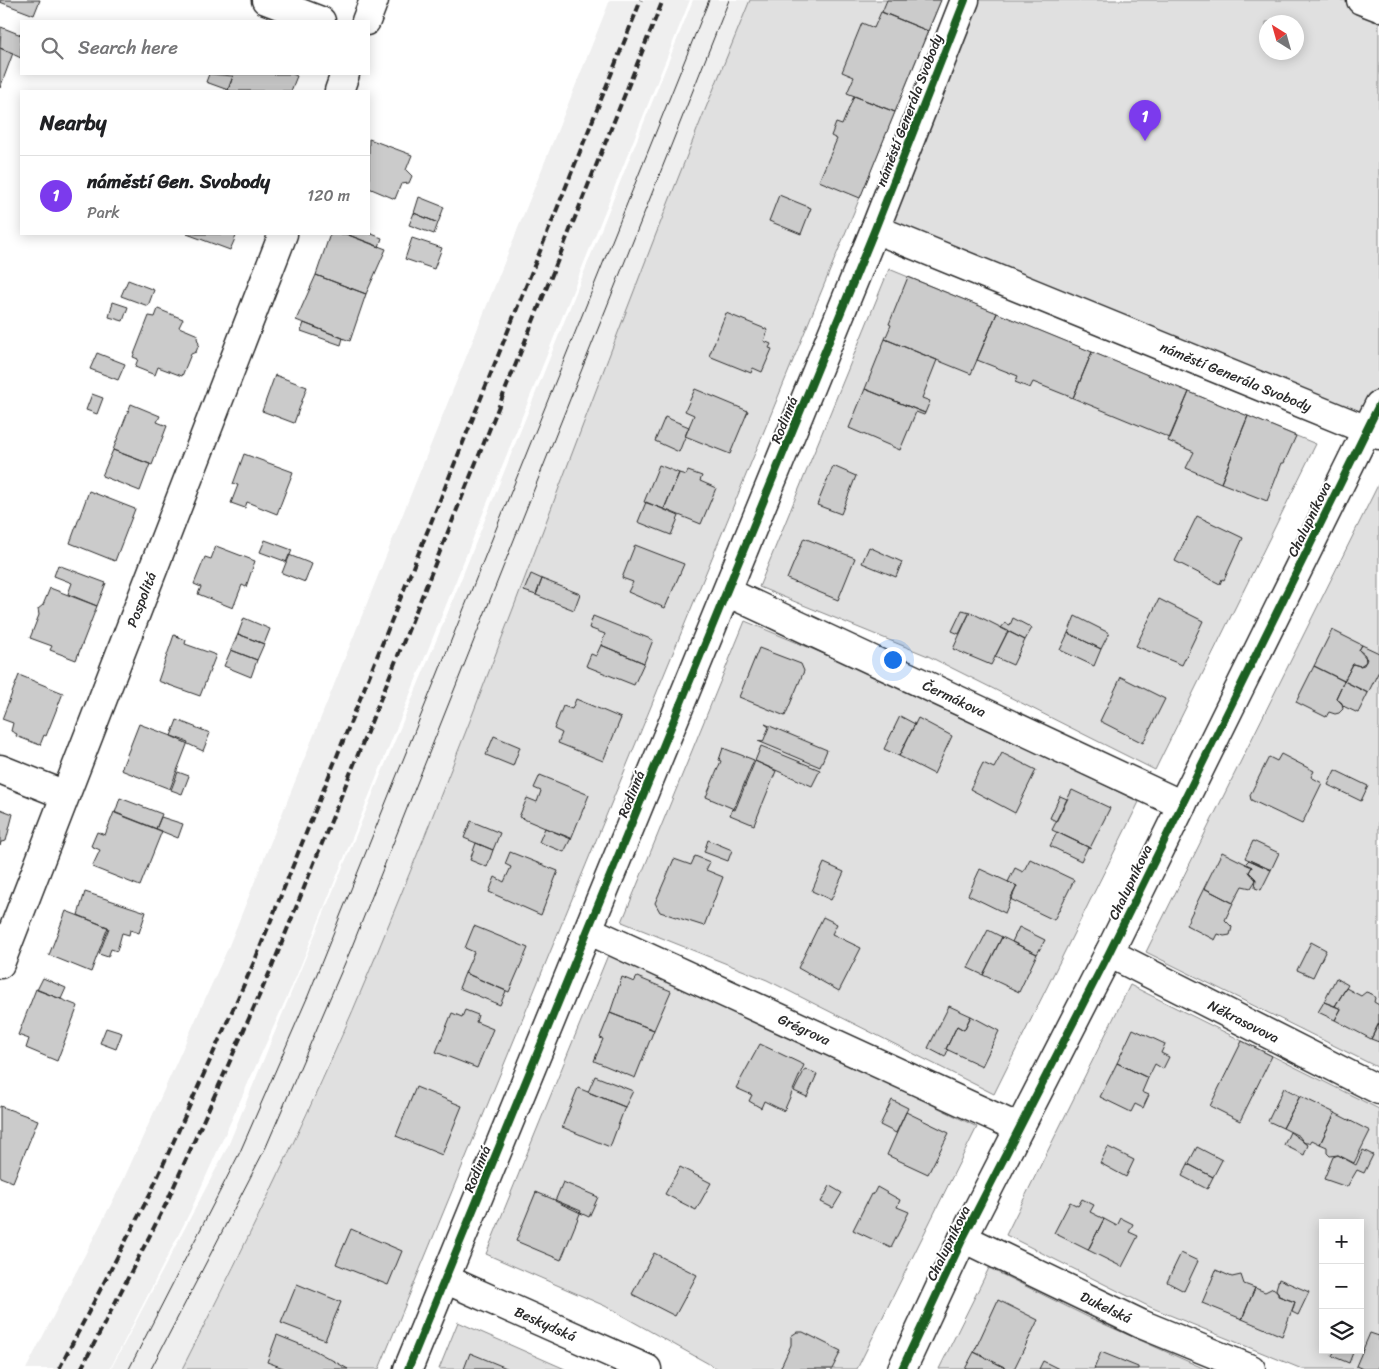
<!DOCTYPE html>
<html lang="en">
<head>
<meta charset="utf-8">
<style>
  :root { --surface:#fff; --page:#f2f2f2; --text:#202124; --muted:#757577; --line:#e0e0e0; --accent:#7c3aed }
  body { margin:0; font-family:Sriracha,sans-serif; background:var(--page); color:var(--text) }
  .controls { position:absolute; right:15px; bottom:15px; display:grid; overflow:hidden; border-radius:0px; box-shadow:0 2px 12px #0003 }
  .controls button { width:45px; height:45px; display:grid; place-items:center; padding:0; border:0; border-bottom:1px solid var(--line); background:var(--surface); color:var(--text); font:25px sans-serif }
  .compass { position:absolute; left:1259px; top:15px; width:45px; height:45px; border-radius:50%; background:var(--surface); box-shadow:0 2px 12px #0003; rotate:323deg }
  .you { position:absolute; left:892px; top:659px; width:18px; height:18px; margin:-12px; border:4px solid #fff; border-radius:50%; background:#1a73e8; box-shadow:0 0 0 8px #1a73e833 }
  .badge { display:grid; place-items:center; width:32px; height:32px; border-radius:50%; background:var(--accent); color:#fff; font-size:16px; font-weight:700 }
  .pin { position:absolute; translate:-50% -41px; filter:drop-shadow(0 1px 2px #0008) }
  .pin::after { content:''; position:absolute; top:26px; width:18px; height:15px; background:inherit; clip-path:polygon(0 0,100% 0,50% 100%) }
  .list { margin:0; padding:0; list-style:none }
  h2 { display:flex; justify-content:space-between; align-items:center; height:65px; margin:0; padding:0 20px; font-size:21px }
  h2 small { font-size:16px; font-weight:400; color:var(--muted) }
  .list li { display:grid; grid-template-columns:32px 1fr auto; gap:15px; align-items:center; box-sizing:border-box; height:80px; padding:0 20px; border-top:1px solid var(--line) }
  .list b { display:block; font-size:19px; white-space:nowrap }
  .list p { margin:0; font-size:16px; white-space:nowrap; color:var(--muted) }
  .list em { font-size:16px; font-style:normal; color:var(--muted) }
  .icon { flex:none; width:28px; height:28px; fill:none; stroke:currentColor; stroke-width:2; stroke-linecap:round; stroke-linejoin:round }
  .map { position:relative; flex:none; width:1379px; height:1369px; overflow:hidden }
  .search { position:absolute; background:var(--surface); box-shadow:0 2px 12px #0003; left:20px; top:20px; width:350px; height:55px; display:flex; align-items:center; gap:12px; box-sizing:border-box; padding:0 18px; border-radius:0px; color:var(--muted); font-size:19px }
  .panel { position:absolute; background:var(--surface); box-shadow:0 2px 12px #0003; left:20px; top:90px; width:350px; height:145px; border-radius:0px }
  .map>svg:first-child { display:block }
  .built { fill:#efefef }
  .green { fill:#e0e0e0; stroke:#868686; fill-rule:evenodd }
  .building { fill:#cbcbcb; stroke:#2b2b2b }
  .lines { fill:none; stroke-linecap:round; stroke-linejoin:round }
  .street-casing { stroke:#2b2b2b; stroke-width:31 }
  .street { stroke:#fff; stroke-width:28 }
  .tram { stroke:#2b2b2b; stroke-width:1 }
  .rail { stroke:#2b2b2b; stroke-width:4; stroke-dasharray:8 4; stroke-linecap:butt }
  .cycleway-casing { stroke:#fff; stroke-width:11 }
  .cycleway { stroke:#1b5e20; stroke-width:8 }
  .labels { text-anchor:middle; stroke-width:4; stroke-linejoin:round; paint-order:stroke }
  .street-label { font-size:14px; fill:#2b2b2b; stroke:#fff }
</style>
</head>
<body>
<div class="map">
<svg width="1379" height="1369" viewBox="0 0 1379 1369">
  <rect width="100%" height="100%" fill="#fff"/>
  <filter id="ink" filterUnits="userSpaceOnUse"><feTurbulence type="fractalNoise" baseFrequency=".02" numOctaves="2"/><feDisplacementMap in="SourceGraphic" scale="10" xChannelSelector="R" yChannelSelector="G"/><feConvolveMatrix kernelMatrix="1 2 1 2 8 2 1 2 1" color-interpolation-filters="sRGB"/></filter>
  <g filter="url(#ink)">
    <path class="built" d="M610 0H690L296 977 189 1214 110 1369H26L122 1183 228 948Z
      M693 0H750L708 102 515 610 376 957 279 1173 182 1369H111L228 1146 450 607Z"/>
    <path class="green" d="M750 0H941L379 1369H182C251 1234 317 1098 375 958 507 641 618 316 750 0Z
      M966 0H1362L1379 7V435L875 229ZM1266 22H1296V52H1266Z
      M889 269 1316 444 1155 770 928 656 759 587Z
      M1379 483V1068L1146 952Z
      M745 621 911 690 1139 802 994 1094 767 980 622 922Z
      M608 955 750 1014 977 1127 857 1369H718L605 1306 486 1254Z
      M1130 985 1379 1109V1369H1302L1150 1307 1006 1235ZM1323 1223H1360V1350H1323Z
      M989 1268 1088 1317 1205 1369H939Z
      M458 1322 565 1369H439Z"/>
    <path class="building" d="M0 0H40L34 15 0 2Z
      M887 0H941L928 31 882 12Z
      M881 12 928 31 895 112 847 93 854 77 842 72 862 23 874 28Z
      M1 27 21 35V58L0 48Z
      M0 48 13 53 0 88Z
      M209 74 233 76 228 90 206 82Z
      M234 74H292L297 76 291 91H231L228 90Z
      M854 96 895 112 860 198 819 181 837 139 831 136 836 123 842 125Z
      M369 139 412 155 406 170 412 176 409 183 401 184 395 199 369 188Z
      M779 195 811 208 801 234 769 221Z
      M419 197 444 207 438 223 414 213Z
      M414 213 438 223 434 234 409 225Z
      M369 233 382 238 379 247 346 234Z
      M187 234H237L230 250Z
      M330 234H346L386 249 366 294 316 275Z
      M412 238 442 248 434 269 405 259Z
      M316 275 366 294 350 341 296 320Z
      M908 277 997 313 971 374 885 339 891 325 889 324Z
      M128 280 154 290 148 306 121 296Z
      M113 302 128 307 123 321 109 317Z
      M158 309 183 319 179 327 198 335 197 338 199 344 196 352 191 354 182 376 158 367 155 375 135 367 138 359 133 357 149 316 155 317Z
      M726 313 768 330 764 341 771 344 769 348 772 349 762 372 753 368 751 373 709 356Z
      M997 313 1092 352 1073 398 1033 382 1030 388 1015 382 1018 376 977 360Z
      M304 323 343 338 341 345 301 331Z
      M885 339 937 360 922 398 930 401 925 413 865 389Z
      M1092 352 1189 392 1170 438 1073 398Z
      M97 353 125 364 118 380 90 369Z
      M275 375 307 387 294 423 262 411Z
      M695 389 748 411 730 454 685 436 694 415 685 411Z
      M865 389 925 413 924 415 916 412 900 450 849 428Z
      M1189 392 1248 416 1221 483 1186 468 1194 452 1168 441Z
      M92 394 103 398 97 414 86 410Z
      M131 404 160 416 157 422 167 426 152 465 113 450Z
      M1248 416 1296 436 1284 463H1282L1267 501 1221 483Z
      M665 417 689 427 679 452 655 441Z
      M113 450 150 464 140 491 102 476Z
      M244 454 293 472 277 514 247 502 245 508 231 503 238 485 233 484Z
      M659 465 679 473 664 509 644 502Z
      M833 466 856 476 841 514 817 505Z
      M688 471 702 476 700 481 716 488 701 524 664 509 679 473 686 475Z
      M89 491 135 509 115 561 70 543Z
      M646 502 679 516 671 535 638 522Z
      M1197 516 1243 538 1224 580 1222 579 1220 584 1175 561Z
      M804 538 855 558 838 600 787 579Z
      M265 540 292 550 287 562 260 552Z
      M635 545 684 564 665 608 628 592 633 582 622 578Z
      M216 546 255 561 246 587 242 585 233 608 198 594 201 587 194 584 205 557 211 559Z
      M869 547 902 562 896 577 862 563Z
      M289 555 312 564 305 582 282 573Z
      M58 565 106 583 97 606 68 594 72 583 54 576Z
      M531 574 542 579 536 595 524 591Z
      M542 579 580 594 574 610 536 595Z
      M50 588 97 606 76 660 50 650 52 646 30 638 39 615 38 609 43 605Z
      M1159 599 1203 621 1182 665 1136 646Z
      M962 610 970 612 959 634 952 631Z
      M970 612 1008 631 991 665 953 649Z
      M593 616 653 640 644 663 601 645 605 634 589 628Z
      M1075 616 1109 633 1101 649 1068 633Z
      M244 618 270 629 264 644 238 634Z
      M1013 618 1032 628 1025 640 1001 628 1005 623 1010 625Z
      M1332 630 1362 645 1359 650 1367 659 1364 665 1360 666 1353 664 1344 681 1314 666Z
      M1008 631 1025 640 1013 665 995 657Z
      M1068 633 1101 649 1094 666 1060 650Z
      M238 634 264 644 257 660 231 650Z
      M174 635 186 640 185 644 216 655 200 696 158 681Z
      M601 645 644 663 634 685 586 666 591 654 596 656Z
      M1362 645 1379 653V671L1368 693 1344 681 1353 664 1360 666 1366 662 1365 655 1359 650Z
      M759 648 801 664 804 671 785 716 739 697Z
      M231 650 257 660 251 677 224 666Z
      M1314 666 1344 681 1336 698 1342 703 1343 709 1339 713 1335 714 1329 712 1326 717 1296 702Z
      M19 675 63 693 46 736 44 735 40 745 16 736 17 734 11 731 13 723 2 719Z
      M1121 677 1165 699 1143 743 1100 721Z
      M1344 681 1368 693 1358 713 1345 707 1336 698Z
      M576 699 621 718 603 761 558 743 562 733 554 729 563 706 572 709Z
      M900 716 915 724 899 756 884 749Z
      M918 718 952 736 934 774 899 756Z
      M177 720 210 733 203 751 171 736Z
      M139 724 188 742 170 789 121 770Z
      M765 724 827 750 820 767 758 741 763 742 769 727Z
      M494 736 520 747 513 766 486 755Z
      M761 746 820 770 812 786 755 761Z
      M723 748 754 760 734 809 706 797 721 761 719 760Z
      M1002 753 1036 770 1015 813 970 789 983 763 994 768Z
      M1281 754 1314 771 1311 777 1322 783 1302 824 1251 800 1250 795 1269 757 1277 761Z
      M755 761 776 771 754 825 730 815 732 809 735 810Z
      M1335 770 1368 786 1361 801 1328 785Z
      M178 772 189 776 182 794 171 790Z
      M540 775 589 795 571 839 519 817 527 798 537 802 541 791 534 788Z
      M1072 790 1110 808 1090 848 1052 830Z
      M1060 796 1067 799 1056 821 1050 818Z
      M120 798 162 814 156 829 115 813Z
      M0 809 13 814 6 841 1 842 0 846Z
      M114 812 162 831 140 886 92 867 100 850 91 846 97 832 105 835Z
      M161 817 183 824 178 838 156 829Z
      M471 821 500 833 493 850 464 838Z
      M545 828 571 838 564 852 539 842Z
      M1057 832 1088 847 1081 861 1050 846Z
      M708 840 732 850 728 861 704 852Z
      M1253 841 1279 853 1271 870 1245 858Z
      M476 843 493 850 487 867 470 860Z
      M510 852 558 871 541 915 489 892 495 877 504 882 511 867 505 864Z
      M1222 852 1252 867 1249 872 1256 880 1251 888 1242 886 1233 903 1204 888Z
      M695 856 710 862 706 870 723 877 704 926 660 912 655 903 674 859 691 865Z
      M1030 859 1074 880 1054 920 1010 899 1017 886 1008 882 1015 868 1023 872Z
      M1249 860 1271 870 1261 890 1255 888 1256 879 1249 872 1252 867 1245 864Z
      M824 863 844 872 831 900 812 891Z
      M980 869 1017 886 1005 913 968 895Z
      M1204 888 1233 903 1225 920 1232 927 1230 935 1224 936 1218 934 1215 940 1186 925Z
      M85 892 146 912 139 933 130 930 129 935 122 933 117 951 111 949 108 957 99 954 109 928 78 915Z
      M66 911 108 927 91 972 49 955Z
      M823 917 837 924 832 934 861 948 839 991 798 968Z
      M474 926 528 948 509 992 465 973 474 952 465 948Z
      M1019 927 1045 940 1037 954 1012 942Z
      M988 930 1002 937 983 975 968 968Z
      M1002 937 1037 954 1019 992 983 975Z
      M1311 942 1326 950 1313 977 1297 970Z
      M465 973 506 991 500 1005 459 988Z
      M622 977 634 982 637 977 671 991 654 1030 610 1013Z
      M43 978 66 988 61 999 37 990Z
      M1336 978 1348 985 1335 1006 1324 1002Z
      M1346 988 1361 996 1366 992 1372 994 1375 998 1374 1002 1379 1005V1023L1371 1039 1335 1020 1341 1009 1335 1006Z
      M36 989 78 1006 57 1061 26 1048 29 1039 18 1035Z
      M1324 1002 1341 1009 1335 1020 1318 1012Z
      M949 1006 971 1016 964 1030 957 1026 946 1049 948 1050 945 1057 928 1048Z
      M465 1010 478 1015 476 1022 493 1029 477 1068 436 1052 452 1013 462 1017Z
      M610 1013 654 1030 635 1078 594 1061 603 1039 600 1038Z
      M971 1016 999 1031 982 1066 946 1049 957 1026 964 1030Z
      M1379 1023V1042L1371 1039Z
      M106 1028 122 1033 116 1049 100 1043Z
      M1133 1029 1165 1044 1161 1053 1169 1057 1163 1069 1155 1064 1148 1078 1117 1063Z
      M1242 1041 1272 1056 1240 1121 1210 1106Z
      M760 1044 804 1065 784 1111 764 1101 761 1108 749 1101 752 1095 736 1088Z
      M1117 1063 1148 1078 1142 1092 1149 1095 1143 1108 1135 1104 1131 1112 1100 1097Z
      M805 1069 817 1074 807 1097 794 1091Z
      M595 1076 633 1091 625 1107 588 1092Z
      M416 1087 462 1106 442 1155 396 1136Z
      M578 1088 625 1107 610 1147 562 1127Z
      M1284 1088 1300 1096 1283 1128 1268 1121Z
      M1300 1096 1335 1113 1320 1144 1312 1140 1310 1143H1304L1299 1136 1283 1128Z
      M892 1100 908 1108 896 1133 880 1125Z
      M0 1106 38 1120 13 1182 0 1177Z
      M906 1112 949 1133 928 1174 887 1155Z
      M1335 1113 1370 1131 1354 1163 1338 1155 1330 1156 1327 1153V1147L1320 1144Z
      M1290 1132 1308 1145 1304 1155 1284 1145Z
      M1108 1147 1134 1160 1126 1177 1100 1163Z
      M1197 1147 1222 1160 1213 1177 1188 1164Z
      M1363 1150 1373 1155 1364 1173 1357 1170 1347 1187 1324 1179 1333 1157 1338 1155 1356 1165Z
      M1188 1164 1213 1177 1207 1189 1182 1176Z
      M680 1167 711 1183 696 1210 665 1194Z
      M563 1182 598 1197 589 1217 555 1201Z
      M830 1186 842 1193 833 1208 821 1202Z
      M877 1187 900 1200 897 1207 909 1212 891 1248 853 1230 871 1194 873 1195Z
      M536 1192 581 1211 561 1260 516 1241Z
      M1082 1199 1094 1205 1090 1212 1104 1219 1088 1250 1054 1233 1070 1202 1078 1206Z
      M1121 1218 1133 1224 1129 1232 1138 1236 1122 1267 1088 1250 1104 1219 1117 1226Z
      M351 1229 402 1251 388 1285 336 1264Z
      M654 1253 697 1275 675 1316 632 1294Z
      M1181 1253 1198 1261 1184 1291 1167 1282Z
      M1216 1270 1232 1277 1241 1275 1244 1284 1255 1288 1242 1319 1202 1303Z
      M1279 1279 1309 1292 1298 1315 1292 1312 1295 1302 1279 1296 1276 1289Z
      M297 1284 341 1302 325 1340 281 1323Z
      M1255 1288 1265 1292 1273 1288 1278 1292V1296L1295 1302 1282 1336 1242 1319Z
      M998 1300 1038 1320 1014 1369H1004V1367L974 1352Z
      M797 1332H803L841 1351 832 1369H780L791 1345V1336Z
      M1370 1333 1379 1336V1369H1363L1356 1366Z
      M277 1335 314 1350 348 1369H286L267 1362Z
      M1335 1350H1354L1349 1363 1332 1356Z
      M974 1352 1004 1367V1369H965Z
      M1101 1352 1138 1367V1369H1094Z
      M470 1353 509 1369H464Z
      M1043 1361 1059 1369H1039Z"/>
    <g class="lines">
      <defs>
        <g id="street">
          <path d="M266 0 321 21"/>
          <path d="M1361 0 1379 7"/>
          <path d="M366 21 374 0"/>
          <path d="M339 91 345 74"/>
          <path id="s1" d="M875 229 1379 435"/>
          <path id="s2" d="M727 592 1182 805"/>
          <path d="M0 769 65 795"/>
          <path id="s3" d="M588 930 1019 1128"/>
          <path id="s4" d="M1109 953 1379 1090"/>
          <path id="s5" d="M0 964 283 234"/>
          <path id="s6" d="M963 1238 1141 1324 1251 1369"/>
          <path id="s7" d="M445 1279 647 1369"/>
          <path d="M408 1369 875 229 965 0"/>
          <path d="M902 1369 963 1238 1109 953 1379 405"/>
        </g>
      </defs>
      <use href="#street" class="street-casing"/>
      <use href="#street" class="street"/>
      <path class="tram" d="M129 1369 240 1152 308 996 709 0
        M151 1369 266 1147 351 949 729 0"/>
      <path class="rail" d="M59 1369 150 1194 255 960 641 0
        M81 1369 166 1204 272 967 663 0"/>
      <defs>
        <path id="cycleway" d="M408 1369 875 229 965 0
          M902 1369 963 1238 1109 953 1379 405"/>
      </defs>
      <use href="#cycleway" class="cycleway-casing"/>
      <use href="#cycleway" class="cycleway"/>
    </g>
  </g>
  <g class="labels">
    <g class="street-label">
      <text transform="translate(909 110) rotate(-69)" y="5">náměstí Generála Svobody</text>
      <text dy="5" stroke="none"><textPath href="#s1" startOffset="390">náměstí Generála Svobody</textPath></text>
      <text transform="translate(784 420) rotate(-68)" y="5">Rodinná</text>
      <text transform="translate(1309 519) rotate(-64)" y="5">Chalupníkova</text>
      <text dy="5" stroke="none"><textPath href="#s5" startOffset="391">Pospolitá</textPath></text>
      <text dy="5" stroke="none"><textPath href="#s2" startOffset="251">Čermákova</textPath></text>
      <text transform="translate(631 794) rotate(-68)" y="5">Rodinná</text>
      <text transform="translate(1130 882) rotate(-64)" y="5">Chalupníkova</text>
      <text dy="5" stroke="none"><textPath href="#s4" startOffset="151">Někrasovova</textPath></text>
      <text dy="5" stroke="none"><textPath href="#s3" startOffset="238">Grégrova</textPath></text>
      <text transform="translate(477 1169) rotate(-68)" y="5">Rodinná</text>
      <text transform="translate(948 1243) rotate(-64)" y="5">Chalupníkova</text>
      <text dy="5" stroke="none"><textPath href="#s6" startOffset="159">Dukelská</textPath></text>
      <text dy="5" stroke="none"><textPath href="#s7" startOffset="110">Beskydská</textPath></text>
    </g>
  </g>
</svg>
<div class="controls">
<button>+</button>
<button>−</button>
<button><svg class="icon" aria-label="layers" viewBox="0 0 24 24"><path d="M12 4l9 5-9 5-9-5zM3 14l9 5 9-5"/></svg></button>
</div>
<svg class="compass" viewBox="-18 -18 36 36"><path d="M0-13l5 13h-10z" fill="#e53935"/><path d="M0 13l5-13h-10z" fill="#757577"/></svg>
<div class="you"></div>
<div class="pin badge" style="left:1145px;top:141px">1</div>
<div class="search"><svg class="icon" aria-label="search" viewBox="0 0 24 24"><circle cx="10" cy="10" r="6"/><path d="M15 15l6 6"/></svg>Search here</div>
<section class="panel">
<h2>Nearby<small></small></h2>
<ul class="list">
<li><span class="badge">1</span><div><b>náměstí Gen. Svobody</b><p>Park</p></div><em>120 m</em></li>
</ul>
</section>
</div>
</body>
</html>
